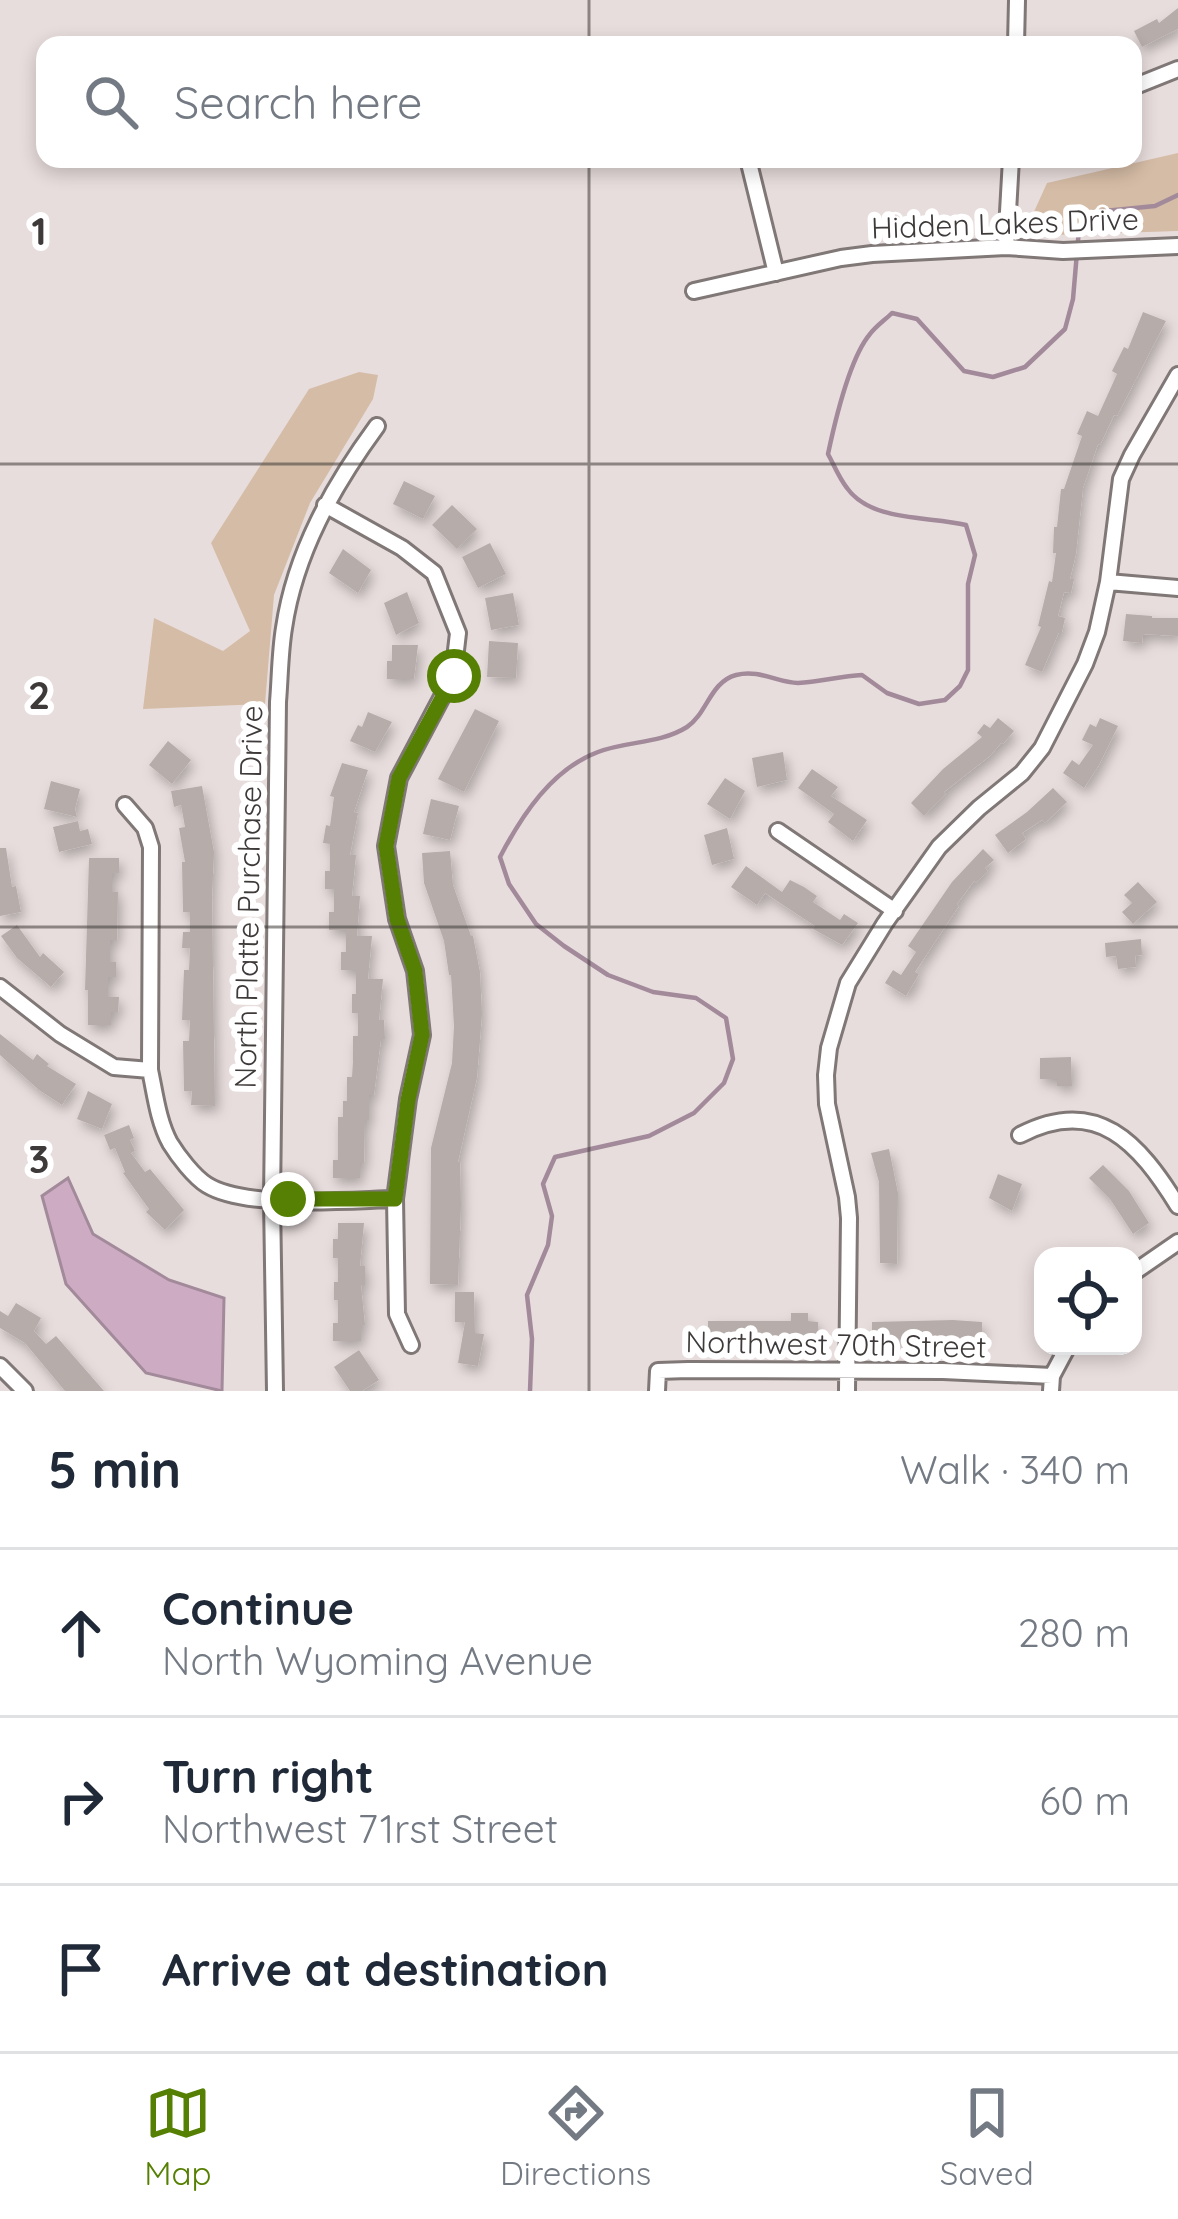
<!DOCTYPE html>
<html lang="en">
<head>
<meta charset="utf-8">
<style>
  :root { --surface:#fff; --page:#f6f6f7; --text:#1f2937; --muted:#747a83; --line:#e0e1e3; --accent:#568003 }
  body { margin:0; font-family:Quicksand,sans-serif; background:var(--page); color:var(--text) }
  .controls { position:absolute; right:36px; bottom:36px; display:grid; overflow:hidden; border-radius:24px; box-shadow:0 6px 18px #0003 }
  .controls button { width:108px; height:108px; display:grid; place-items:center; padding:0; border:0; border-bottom:3px solid var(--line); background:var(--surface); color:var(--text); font:60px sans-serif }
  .stop { position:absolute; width:36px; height:36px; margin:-27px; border:9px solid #568003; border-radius:50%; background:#fff }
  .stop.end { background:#568003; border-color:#fff; box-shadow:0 3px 12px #0008 }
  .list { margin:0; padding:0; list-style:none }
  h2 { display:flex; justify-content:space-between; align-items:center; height:156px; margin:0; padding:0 48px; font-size:51px }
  h2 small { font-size:39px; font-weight:400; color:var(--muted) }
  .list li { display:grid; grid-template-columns:78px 1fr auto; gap:36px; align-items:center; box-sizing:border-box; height:168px; padding:0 48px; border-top:3px solid var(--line) }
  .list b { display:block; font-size:45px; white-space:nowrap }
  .list p { margin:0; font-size:39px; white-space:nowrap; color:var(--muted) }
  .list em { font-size:39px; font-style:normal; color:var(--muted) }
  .icon { flex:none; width:66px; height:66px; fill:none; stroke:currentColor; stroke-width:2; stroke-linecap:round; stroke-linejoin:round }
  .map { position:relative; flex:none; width:1178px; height:1391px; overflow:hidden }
  .search { position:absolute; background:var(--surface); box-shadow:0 6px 18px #0003; left:36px; right:36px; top:36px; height:132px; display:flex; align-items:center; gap:30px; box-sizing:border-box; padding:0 42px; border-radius:24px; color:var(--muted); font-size:45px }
  .sheet { height:660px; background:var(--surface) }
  nav { display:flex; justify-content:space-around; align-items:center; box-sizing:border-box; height:168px; border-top:3px solid var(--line); background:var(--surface); font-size:33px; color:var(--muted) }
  nav a { display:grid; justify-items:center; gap:6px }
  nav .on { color:var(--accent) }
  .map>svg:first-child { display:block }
  .green { fill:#d5bca6 }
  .water { fill:#cdacc3; stroke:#a28a9a; stroke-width:3 }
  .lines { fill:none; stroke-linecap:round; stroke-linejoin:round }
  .stream { stroke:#a28a9a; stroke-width:4.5 }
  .building { fill:#b6adaa; filter:url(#shadow) }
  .minor-casing { stroke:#807777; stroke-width:20 }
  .minor { stroke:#fff; stroke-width:14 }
  .route { stroke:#568003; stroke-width:15 }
  .grid { fill:none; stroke:#3e3a39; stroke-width:3; stroke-opacity:0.55 }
  .labels { text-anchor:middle; stroke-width:12; stroke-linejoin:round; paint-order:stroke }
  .street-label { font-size:30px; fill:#3e3a39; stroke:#fff }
  .grid-label { font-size:39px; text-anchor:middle; font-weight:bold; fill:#3e3a39; stroke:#fff; stroke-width:12; stroke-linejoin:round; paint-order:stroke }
</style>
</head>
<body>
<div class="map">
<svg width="1178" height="1391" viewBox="0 0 1178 1391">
  <defs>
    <filter id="shadow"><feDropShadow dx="3.5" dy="6" stdDeviation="6" flood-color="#0004"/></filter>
  </defs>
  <rect width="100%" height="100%" fill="#e8dddd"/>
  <path class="green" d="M1178 153V231L1023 236 1047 183Z
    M359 372 378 375 373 399 310 503 274 595 265 704 143 709 154 618 223 651 250 631 211 543 309 389Z"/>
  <path class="water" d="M68 1178 93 1234 169 1280 224 1298 222 1391 146 1373 66 1284 42 1196Z"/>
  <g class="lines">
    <path class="stream" d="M530 1391 532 1339 527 1295 548 1245 552 1216 543 1184 555 1157 649 1136 694 1113 724 1083 733 1059 726 1018 696 998 653 992 608 975 564 946 536 924 509 884 500 857C522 815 552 769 598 752 626 741 660 744 687 727 707 714 710 682 736 675 760 669 778 683 798 683 820 682 840 676 862 675L887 693 919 704 945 700 960 686 968 670V584L975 555 966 525C929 516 871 522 847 488 839 478 834 465 828 454 835 421 849 359 870 334 876 326 885 320 892 313L917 319 964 371 993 377 1025 367 1065 329 1073 299 1079 229 1094 212 1155 206 1178 195"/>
  </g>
  <path class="building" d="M1178 8V29L1142 47 1134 31 1157 19 1159 23Z
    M1143 312 1166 321 1117 416 1114 415 1100 445 1098 444 1083 488 1076 554 1070 579H1074L1071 593 1064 592 1058 616 1065 618 1062 632H1059L1042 672 1025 665 1041 627 1038 626 1049 581 1052 582 1056 553H1053L1054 527H1057L1061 489H1064L1082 436 1077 434 1087 411 1098 416 1117 374 1112 371 1124 347 1128 349Z
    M404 481 435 496 423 519 393 504Z
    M452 505 477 529 457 549 432 525Z
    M490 543 506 574 478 588 462 557Z
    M343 549 371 570 358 593 329 573Z
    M407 592 419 623 396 635 384 603Z
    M513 593 519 625 491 630 485 598Z
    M1126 614 1152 616V618H1178V636L1143 634 1142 643 1123 641Z
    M489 641 518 643 516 678 487 677Z
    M392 645H418L414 679H387V661H392Z
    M475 709 499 721 464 792 438 779Z
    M368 712 392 722 375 752 350 741 358 725 362 727Z
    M998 718 1014 731 1003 744 1001 743 991 755 944 792 946 794 924 816 911 803 943 769 982 737 977 733 984 724 990 728Z
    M1100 718 1118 726 1099 765 1084 788 1063 773 1072 760 1079 765 1093 745 1082 740 1090 724 1096 727Z
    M168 741 191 760 172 784 149 765Z
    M783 752 787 780 757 787 752 758Z
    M342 763 368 770 354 812 358 813 350 855H356L352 896H360L357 936H372L368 979H383L379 1020H384L385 1039H381L374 1095H369V1120H365L364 1163H360V1178H333V1160H338V1117H343V1101H347V1077H352L353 1061V1036H358V1013H352V994H356V970H341V952H346V930H329V912H334V889H325V871H330V844L323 843 326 825 330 826 334 797 330 796Z
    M812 769 838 787 831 796 867 820 853 841 828 822 834 814 798 788Z
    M725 778 745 791 730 819 707 804Z
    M51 781 80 789 75 809 77 817 44 809Z
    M202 786 214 852 212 897 215 1106 191 1105 192 1091H184L183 1041H189L190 1020H182L184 970H189L190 948H182L183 932H190V912H183L182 862H185L179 828 185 827 181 805 174 807 171 791Z
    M1053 788 1067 802 1045 823 1042 820 1022 833 1026 839 1008 853 995 835 1027 812Z
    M431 799 459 806 450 840 423 834Z
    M78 821 80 831 88 829 92 844 59 852 53 827Z
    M727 828 734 859 712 865 704 835Z
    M0 848H6L12 887 16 886 21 912 0 916Z
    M983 849 994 860 985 868 988 871 976 883 974 881 957 904 959 906 915 972 919 974 906 996 885 983 893 970 901 975 916 952 908 946 952 882Z
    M450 851 453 885 471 936H473L480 972 482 1014 477 1078 458 1162H460L461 1205 458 1285 430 1284 431 1148 452 1063 454 1026 451 975H449L444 941 424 883 422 853Z
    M89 858H119V873H112V892H118L117 940H110V962H116V977H108V997H119L118 1012H111V1025H88V990H85Z
    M746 866 782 892 790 880 804 887 817 896 813 902 840 920 844 914 858 923 842 945 813 929 815 926 765 893 757 905 731 887Z
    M1138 882 1157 902 1133 924 1122 912 1132 903 1124 895Z
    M17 925 40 957 43 953 64 972 51 987 17 958 1 936Z
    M1141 939 1142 955 1135 956 1136 967 1118 969 1116 956 1106 957 1105 943Z
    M0 1034 33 1060 37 1054 49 1064 47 1066 76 1084 62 1105 39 1090 0 1055Z
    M1071 1057 1072 1086H1057V1079H1040V1058Z
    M88 1091 112 1104 102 1129 77 1119Z
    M129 1125 134 1138 130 1140 135 1151 131 1153 145 1172 150 1169 184 1210 165 1230 146 1212 149 1209 123 1173 125 1172 115 1148 110 1150 104 1135Z
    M889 1149 898 1193 897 1264 880 1263 879 1182 871 1153Z
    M1103 1165 1129 1191 1149 1223 1133 1234 1110 1199 1089 1178Z
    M998 1174 1022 1184 1012 1211 989 1198Z
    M338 1223H364L360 1266H365V1285H361L365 1325H361V1341H333V1323H338V1300H334V1282H338V1258H333V1239H338Z
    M455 1292H474L475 1333 484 1334 478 1366 458 1363 465 1322H455Z
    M16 1303 41 1318 34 1331 46 1344 56 1336 104 1391H65L25 1343 0 1328V1311L8 1316Z
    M791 1313H808V1321L818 1322V1337L708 1338V1321H791Z
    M953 1320 982 1322V1338H872V1322Z
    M359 1350 379 1380 362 1391H350L334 1367Z"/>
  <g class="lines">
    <defs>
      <path id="minor" d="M1016 45 1017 0
        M1133 87 1178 69
        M748 159 776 273
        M1006 247 1011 159
        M694 291 841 258 872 254 1006 247 1063 251 1178 246
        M325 505 402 548 434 573 458 633 453 676 399 778 386 846 397 919 415 971 422 1035 408 1099 395 1199 397 1314 411 1345
        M1108 582 1178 588
        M125 805 145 828 151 847 150 1070C155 1093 158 1121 170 1143 178 1156 194 1177 207 1185 246 1209 349 1200 395 1199
        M778 831 895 911
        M0 987 60 1034 114 1067 150 1070
        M1020 1135C1097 1095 1139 1143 1178 1206
        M1133 1273 1178 1242
        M0 1366 25 1391
        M275 1391 272 1200 278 702C280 678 280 652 284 628 295 553 333 486 377 426
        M657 1391 658 1371 688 1370 943 1371 1052 1376
        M847 1391 849 1218 847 1197 827 1104 826 1075 829 1048 848 983 885 923 939 847 979 808 1022 773 1042 748 1085 664 1097 632 1108 582 1121 479 1132 455 1178 375
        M1051 1391 1052 1376 1068 1346"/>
    </defs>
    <use href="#minor" class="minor-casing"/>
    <use href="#minor" class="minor"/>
  </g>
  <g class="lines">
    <path class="route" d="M288 1199H395L408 1100 422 1035 415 971 397 919 386 846 399 778 454 676"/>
  </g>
  <path class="grid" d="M589 0V45M589 159V1391M0 464H1178M0 927H1178"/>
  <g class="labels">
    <g class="street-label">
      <text transform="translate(1005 224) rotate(-2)" y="10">Hidden Lakes Drive</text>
      <text transform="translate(249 897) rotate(-89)" y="10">North Platte Purchase Drive</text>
      <text transform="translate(836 1345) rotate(1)" y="10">Northwest 70th Street</text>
    </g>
  </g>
  <g class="grid-label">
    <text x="39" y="245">1</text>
    <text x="39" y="709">2</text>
    <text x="39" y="1173">3</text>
  </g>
</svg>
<div class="controls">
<button><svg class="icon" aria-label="locate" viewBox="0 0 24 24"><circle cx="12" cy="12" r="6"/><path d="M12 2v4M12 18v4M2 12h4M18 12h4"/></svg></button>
</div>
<div class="stop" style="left:454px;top:676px"></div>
<div class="stop end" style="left:288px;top:1199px"></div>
<div class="search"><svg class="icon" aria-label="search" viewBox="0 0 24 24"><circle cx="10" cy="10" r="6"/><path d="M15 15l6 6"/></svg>Search here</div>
</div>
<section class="sheet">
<h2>5 min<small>Walk · 340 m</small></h2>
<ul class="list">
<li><svg class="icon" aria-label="ahead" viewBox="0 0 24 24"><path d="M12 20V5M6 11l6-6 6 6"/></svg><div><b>Continue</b><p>North Wyoming Avenue</p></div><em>280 m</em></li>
<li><svg class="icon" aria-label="right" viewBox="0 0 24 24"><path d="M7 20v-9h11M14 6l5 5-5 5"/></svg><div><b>Turn right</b><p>Northwest 71rst Street</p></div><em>60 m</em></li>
<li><svg class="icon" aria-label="arrive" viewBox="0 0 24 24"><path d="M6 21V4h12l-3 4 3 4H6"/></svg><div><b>Arrive at destination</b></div></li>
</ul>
</section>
<nav>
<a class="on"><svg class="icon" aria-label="map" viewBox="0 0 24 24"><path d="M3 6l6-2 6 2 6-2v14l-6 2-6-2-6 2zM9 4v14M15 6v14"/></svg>Map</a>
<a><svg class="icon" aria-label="directions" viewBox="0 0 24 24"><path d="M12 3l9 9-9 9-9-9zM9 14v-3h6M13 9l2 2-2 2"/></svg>Directions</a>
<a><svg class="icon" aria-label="saved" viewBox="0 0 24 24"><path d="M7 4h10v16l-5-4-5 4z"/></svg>Saved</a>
</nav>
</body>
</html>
